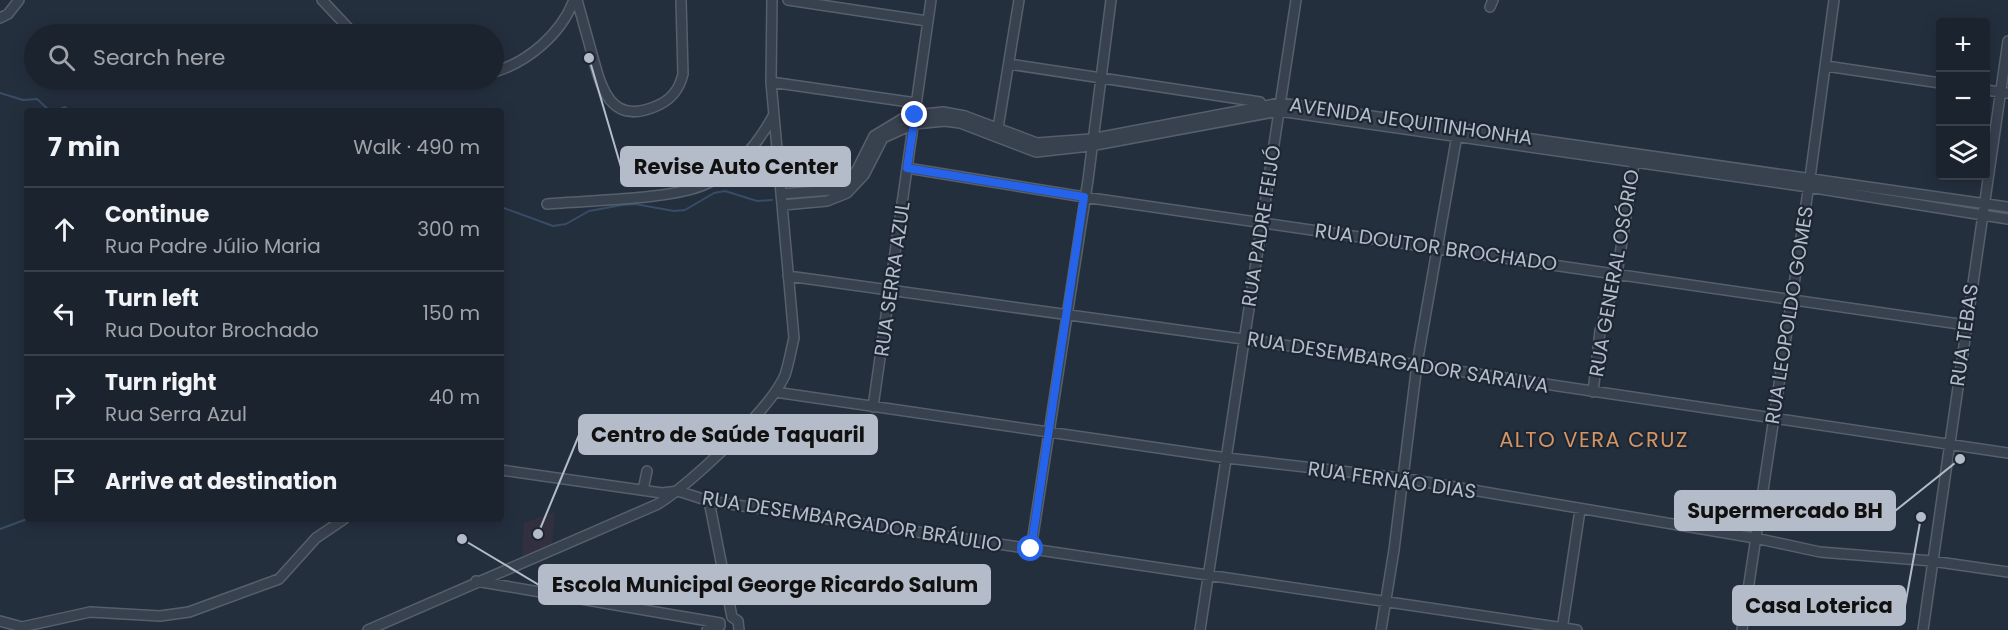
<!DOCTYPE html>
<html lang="en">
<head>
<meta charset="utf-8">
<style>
  :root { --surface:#1b232e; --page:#282f3a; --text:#f1f3f6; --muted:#a0a4aa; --line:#39404a }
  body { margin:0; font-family:Poppins,sans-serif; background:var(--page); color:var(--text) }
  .controls { position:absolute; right:18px; top:18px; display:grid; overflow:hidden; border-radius:6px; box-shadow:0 3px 15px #0003 }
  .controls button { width:54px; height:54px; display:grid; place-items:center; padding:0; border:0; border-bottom:2px solid var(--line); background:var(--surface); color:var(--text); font:30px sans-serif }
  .stop { position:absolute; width:18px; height:18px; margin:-14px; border:4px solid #2563eb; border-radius:50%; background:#fff }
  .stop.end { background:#2563eb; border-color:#fff; box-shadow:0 2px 6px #0008 }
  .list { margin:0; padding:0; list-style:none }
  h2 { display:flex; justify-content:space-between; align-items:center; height:78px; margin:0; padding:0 24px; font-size:26px }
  h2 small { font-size:20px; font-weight:400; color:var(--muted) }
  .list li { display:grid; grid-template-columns:39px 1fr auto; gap:18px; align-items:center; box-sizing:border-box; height:84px; padding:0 24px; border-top:2px solid var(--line) }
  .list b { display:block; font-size:22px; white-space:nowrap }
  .list p { margin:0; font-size:20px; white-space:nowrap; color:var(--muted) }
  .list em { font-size:20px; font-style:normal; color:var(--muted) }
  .icon { flex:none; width:33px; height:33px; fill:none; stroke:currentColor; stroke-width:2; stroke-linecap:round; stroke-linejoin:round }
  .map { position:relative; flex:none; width:2008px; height:630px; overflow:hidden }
  .search { position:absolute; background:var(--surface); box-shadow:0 3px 15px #0003; left:24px; top:24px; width:480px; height:66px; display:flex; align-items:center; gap:15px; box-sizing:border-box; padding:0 21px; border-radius:33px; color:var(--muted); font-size:22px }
  .panel { position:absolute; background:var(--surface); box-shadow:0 3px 15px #0003; left:24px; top:108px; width:480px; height:414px; border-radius:6px }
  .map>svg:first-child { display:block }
  .medical { fill:#32303f }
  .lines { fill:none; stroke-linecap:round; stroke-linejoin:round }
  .stream { stroke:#394c67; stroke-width:2 }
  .minor-casing { stroke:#565f6c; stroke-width:12 }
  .minor { stroke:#38414e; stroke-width:9 }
  .route { stroke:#2563eb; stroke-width:8 }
  .labels { text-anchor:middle; stroke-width:4.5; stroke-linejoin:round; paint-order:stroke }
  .street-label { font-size:20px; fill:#b4bcc9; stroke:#1d2633 }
  .neighbourhood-label { font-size:21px; letter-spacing:1.5px; fill:#d59563; stroke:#1d2633 }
  .leader { fill:none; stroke:#b4bcc9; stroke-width:2 }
  .callout-dot { fill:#b4bcc9; stroke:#1d2633; stroke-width:2 }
  .callout { fill:#b4bcc9; stroke:#b4bcc9; stroke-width:2 }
  .callout-label { font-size:21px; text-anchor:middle; font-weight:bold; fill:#111 }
</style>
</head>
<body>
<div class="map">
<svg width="2008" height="630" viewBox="0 0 2008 630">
  <rect width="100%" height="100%" fill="#242f3e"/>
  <path class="medical" d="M555 512 552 546 522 556 524 523Z"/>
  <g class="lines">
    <path class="stream" d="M0 93 23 100 37 99 50 111
      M56 111 65 107 70 111
      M501 207 553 226 566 224 589 211 622 205 635 204 674 211 685 210 714 193 725 191 757 201 772 200
      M0 529 27 519"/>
    <defs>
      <path id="minor" d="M322 0 354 34
        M577 0C582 18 587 36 592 54 601 87 610 125 654 107 670 101 679 91 683 74L681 0
        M788 0 927 21
        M1490 7 1493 0
        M0 18 8 14 19 0
        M1009 64 1260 102
        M1826 66 1940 83
        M494 72C528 62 561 34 574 0
        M771 82 916 103
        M1986 90 2008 93
        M997 134 1019 0
        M907 168 1084 197 1966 325
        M781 194 832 190 843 186 857 170 874 136 902 119 915 115 943 112 965 116 1037 143 1091 139 1280 103 2008 207
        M547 204C589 200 671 200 706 184 736 170 758 144 773 116
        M783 205 827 201 847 193 864 175 883 138 914 124 945 121 960 123 1036 152 1090 146 1279 111 1808 187 2008 219
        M788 276 1243 339 2008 453
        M775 392 1227 458 1402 478 1755 538 1820 552 1932 561 2008 572
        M1593 392 1600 331 1617 274 1635 157
        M873 407 931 0
        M501 470 662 493 678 491 709 501 1577 630
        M643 490 647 471
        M709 501 732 617
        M1031 549 1088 180 1111 0
        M476 581 720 623
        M732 617 738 621 739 630
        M0 621 22 627 90 612 160 616 189 612 279 579 316 538 344 519
        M368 630 658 504C691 483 770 410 785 375 789 363 791 350 794 338L771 82 772 0
        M707 630 720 626
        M1200 630 1296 0
        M1381 630 1394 550 1417 364 1457 135
        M1562 630 1580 510
        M1742 630 1810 178 1834 0
        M1923 630 2008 41"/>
    </defs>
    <use href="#minor" class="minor-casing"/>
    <use href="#minor" class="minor"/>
  </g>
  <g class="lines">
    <path class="route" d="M915 115 907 168 1084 197 1031 549"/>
  </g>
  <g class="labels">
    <g class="street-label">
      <text transform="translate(1411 121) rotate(8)" y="7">AVENIDA JEQUITINHONHA</text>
      <text transform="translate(1261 226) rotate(-81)" y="7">RUA PADRE FEIJÓ</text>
      <text transform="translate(1436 247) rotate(8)" y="7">RUA DOUTOR BROCHADO</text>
      <text transform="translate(1614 273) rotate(-80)" y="7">RUA GENERAL OSÓRIO</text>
      <text transform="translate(892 279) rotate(-82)" y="7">RUA SERRA AZUL</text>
      <text transform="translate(1789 315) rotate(-81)" y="7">RUA LEOPOLDO GOMES</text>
      <text transform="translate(1964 335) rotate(-82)" y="7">RUA TEBAS</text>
      <text transform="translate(1398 362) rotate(9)" y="7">RUA DESEMBARGADOR SARAIVA</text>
      <text transform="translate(1392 480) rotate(8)" y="7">RUA FERNÃO DIAS</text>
      <text transform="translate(852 521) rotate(9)" y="7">RUA DESEMBARGADOR BRÁULIO</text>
    </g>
    <g class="neighbourhood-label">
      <text x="1594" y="447">ALTO VERA CRUZ</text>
    </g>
  </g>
  <path class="leader" d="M589 58L621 167M538 534L579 435M1960 459L1895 511M462 539L539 585M1921 517L1905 606"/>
  <g class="callout-dot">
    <circle cx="589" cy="58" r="6"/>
    <circle cx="538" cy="534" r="6"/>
    <circle cx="1960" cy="459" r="6"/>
    <circle cx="462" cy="539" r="6"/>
    <circle cx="1921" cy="517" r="6"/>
  </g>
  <g class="callout">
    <rect x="621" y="147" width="229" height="39" rx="6"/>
    <rect x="579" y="415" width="298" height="39" rx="6"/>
    <rect x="1675" y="491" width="220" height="39" rx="6"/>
    <rect x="539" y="565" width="451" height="39" rx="6"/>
    <rect x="1733" y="586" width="172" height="39" rx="6"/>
  </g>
  <g class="callout-label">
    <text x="736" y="174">Revise Auto Center</text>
    <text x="728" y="442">Centro de Saúde Taquaril</text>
    <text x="1785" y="518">Supermercado BH</text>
    <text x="765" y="592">Escola Municipal George Ricardo Salum</text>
    <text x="1819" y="613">Casa Loterica</text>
  </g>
</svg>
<div class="controls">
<button>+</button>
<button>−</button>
<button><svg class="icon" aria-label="layers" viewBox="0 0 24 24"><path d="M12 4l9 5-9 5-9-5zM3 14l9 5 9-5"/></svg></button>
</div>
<div class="stop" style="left:1031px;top:549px"></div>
<div class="stop end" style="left:915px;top:115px"></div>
<div class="search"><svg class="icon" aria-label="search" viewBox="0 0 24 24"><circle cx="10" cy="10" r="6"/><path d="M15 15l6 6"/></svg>Search here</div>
<section class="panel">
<h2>7 min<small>Walk · 490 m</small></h2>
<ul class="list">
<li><svg class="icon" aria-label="ahead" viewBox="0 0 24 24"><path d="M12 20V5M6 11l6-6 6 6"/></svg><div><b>Continue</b><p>Rua Padre Júlio Maria</p></div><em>300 m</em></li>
<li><svg class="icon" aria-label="left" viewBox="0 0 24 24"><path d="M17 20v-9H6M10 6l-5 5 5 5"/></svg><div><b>Turn left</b><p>Rua Doutor Brochado</p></div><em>150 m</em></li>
<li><svg class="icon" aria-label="right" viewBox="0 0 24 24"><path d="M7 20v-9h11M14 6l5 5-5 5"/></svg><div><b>Turn right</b><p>Rua Serra Azul</p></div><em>40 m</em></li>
<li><svg class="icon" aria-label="arrive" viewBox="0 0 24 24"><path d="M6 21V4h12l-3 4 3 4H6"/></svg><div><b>Arrive at destination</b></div></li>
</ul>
</section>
</div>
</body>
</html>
